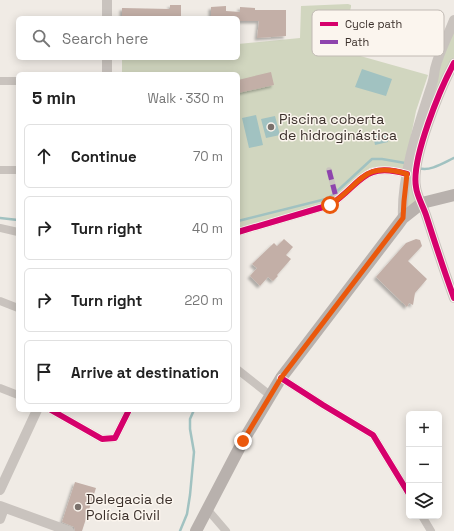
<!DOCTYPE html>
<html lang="en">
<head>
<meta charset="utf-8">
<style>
  :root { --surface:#fff; --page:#f6f6f6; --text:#222; --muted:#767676; --line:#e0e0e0 }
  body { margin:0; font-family:"Space Grotesk",sans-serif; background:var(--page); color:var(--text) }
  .controls { position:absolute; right:12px; bottom:12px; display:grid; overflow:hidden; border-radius:6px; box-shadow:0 2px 10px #0003 }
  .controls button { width:36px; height:36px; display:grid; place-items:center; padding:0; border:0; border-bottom:1px solid var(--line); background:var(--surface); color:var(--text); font:20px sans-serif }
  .stop { position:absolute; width:12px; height:12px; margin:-9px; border:3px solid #ea580c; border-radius:50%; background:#fff }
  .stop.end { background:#ea580c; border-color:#fff; box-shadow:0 1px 4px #0008 }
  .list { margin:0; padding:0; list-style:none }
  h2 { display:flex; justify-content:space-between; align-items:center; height:52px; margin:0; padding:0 16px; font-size:17px }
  h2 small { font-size:13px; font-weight:400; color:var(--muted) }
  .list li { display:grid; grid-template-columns:26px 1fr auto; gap:12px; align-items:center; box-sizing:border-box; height:64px; margin:0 8px 8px; padding:0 8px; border:1px solid var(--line); border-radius:6px }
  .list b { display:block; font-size:15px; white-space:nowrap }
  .list em { font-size:13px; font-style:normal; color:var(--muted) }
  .icon { flex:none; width:22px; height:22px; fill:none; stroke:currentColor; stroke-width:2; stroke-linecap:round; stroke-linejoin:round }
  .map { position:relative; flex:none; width:454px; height:531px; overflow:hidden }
  .search { position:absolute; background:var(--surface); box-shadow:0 2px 10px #0003; left:16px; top:16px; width:224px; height:44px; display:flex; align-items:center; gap:10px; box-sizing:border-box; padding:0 14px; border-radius:6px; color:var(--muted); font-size:15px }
  .panel { position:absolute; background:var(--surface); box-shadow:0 2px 10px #0003; left:16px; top:72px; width:224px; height:340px; border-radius:6px }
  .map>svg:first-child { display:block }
  .green { fill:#d1d6bf }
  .water { fill:#a1c2c1 }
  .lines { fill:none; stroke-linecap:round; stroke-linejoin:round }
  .stream { stroke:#a1c2c1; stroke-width:2.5 }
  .building { fill:#c3afa7; filter:url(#shadow) }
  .pedestrian { stroke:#c9c3be; stroke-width:5.5 }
  .minor { stroke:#c9c3be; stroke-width:8 }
  .tertiary { stroke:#c9c3be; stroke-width:10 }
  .primary { stroke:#b8b1ad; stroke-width:12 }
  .quiet { stroke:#8e44ad; stroke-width:5; stroke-dasharray:10 5; stroke-linecap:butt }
  .cycleway-casing { stroke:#fbf5ee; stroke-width:8 }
  .cycleway { stroke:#d6006c; stroke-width:6 }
  .route { stroke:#ea580c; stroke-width:5 }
  .poi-dot { fill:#7a716c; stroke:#fbf5ee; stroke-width:1.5 }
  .labels { text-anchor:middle; stroke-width:3; stroke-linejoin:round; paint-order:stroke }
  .poi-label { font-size:14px; fill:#3b302b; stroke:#fbf5ee; text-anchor:start }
  .key { fill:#fbf5ee; stroke:#c1bab4; stroke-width:1 }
  .key-label { font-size:11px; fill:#3b302b }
</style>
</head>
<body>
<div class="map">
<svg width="454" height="531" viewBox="0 0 454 531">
  <defs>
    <filter id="shadow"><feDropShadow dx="-2.5" dy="2.5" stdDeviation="1" flood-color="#0004"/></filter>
  </defs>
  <rect width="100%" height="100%" fill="#f0ebe5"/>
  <path class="green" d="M348 4 351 5V7L347 23 340 35 336 48 339 50 428 75 416 111 404 171 382 166 370 168 360 175 338 196 324 203 238 229V74H122V59L128 58H238V44L300 38 301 6Z
    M454 24V60L421 143 419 201 410 207 407 206 410 172 416 141Z"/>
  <path class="water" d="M362 69 392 79 386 96 355 87Z
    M256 115 263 145 249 148 242 118Z
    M275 116 280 135 266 138 261 119Z
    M386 132 388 142 375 145 373 135Z"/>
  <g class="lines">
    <path class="stream" d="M419 168C430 172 445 162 454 158
      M0 218 18 220
      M238 221 326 199 334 194 372 159H382L405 163
      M180 531 187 514 190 495 194 452 190 429V419L194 410"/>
  </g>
  <path class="building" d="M170 5H181V18H122V8L170 9Z
    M226 6V11L240 12V7L255 8V10H286V36L257 38 259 21H238V18H211V7Z
    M271 72 274 85 238 93V80Z
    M284 239 293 247 286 255 291 259 277 275 278 276 273 281 268 277 260 286 250 276 257 268 252 264 274 243 277 246Z
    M416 239 420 240 422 246 408 261 427 279 415 293 413 305 409 303 407 307 376 277 406 243Z
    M75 482 96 488 82 531H75L74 527 62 522Z"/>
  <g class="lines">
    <path class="pedestrian" d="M329 170 337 201"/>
    <path class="minor" d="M0 81H18
      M0 170H18
      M0 228 18 232
      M238 232 330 205C362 184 362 161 407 174
      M0 301 18 308
      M238 370 271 396
      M281 378 323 405 373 435 409 494
      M0 388 18 395
      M51 410 102 439 115 438 128 412
      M207 509 226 531
      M422 516 431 531"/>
    <path class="tertiary" d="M107 18V0
      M107 58V74
      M454 63C440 89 411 159 416 187 417 196 423 206 426 215 435 243 444 271 454 298
      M403 218C401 176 419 124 432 84 434 79 434 74 435 69 439 52 448 36 454 20
      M0 490 37 410
      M0 506 69 531
      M0 519 4 508"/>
    <path class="primary" d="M196 531 243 441 281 378 397 226 403 218 422 203 454 195"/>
    <path class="quiet" d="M329 170 337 201"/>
    <defs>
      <path id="cycleway" d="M454 63C440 89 411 159 416 187 417 196 423 206 426 215 435 243 444 271 454 298
        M238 232 330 205C362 184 362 161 407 174
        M281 378 323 405 373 435 409 494
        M51 410 102 439 115 438 128 412"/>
    </defs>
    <use href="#cycleway" class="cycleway-casing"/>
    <use href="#cycleway" class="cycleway"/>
  </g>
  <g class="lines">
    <path class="route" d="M243 441 281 378 403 218 404 201 407 174C362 160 362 184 330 205"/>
  </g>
  <g class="poi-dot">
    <circle cx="271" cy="127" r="4"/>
    <circle cx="78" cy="507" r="4"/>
  </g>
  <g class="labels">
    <g class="poi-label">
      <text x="279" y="124">Piscina coberta<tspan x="279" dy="16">de hidroginástica</tspan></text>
      <text x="86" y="504">Delegacia de<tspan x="86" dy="16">Polícia Civil</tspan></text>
    </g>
  </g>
  <rect x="312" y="10" width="132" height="46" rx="6" class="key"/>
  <rect x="320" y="22" width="18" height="4" fill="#d6006c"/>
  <rect x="320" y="40" width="18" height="4" fill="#8e44ad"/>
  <g class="key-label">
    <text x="345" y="28">Cycle path</text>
    <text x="345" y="46">Path</text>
  </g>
</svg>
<div class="controls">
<button>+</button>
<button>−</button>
<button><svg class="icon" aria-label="layers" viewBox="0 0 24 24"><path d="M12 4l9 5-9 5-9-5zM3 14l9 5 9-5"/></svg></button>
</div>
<div class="stop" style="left:330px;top:205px"></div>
<div class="stop end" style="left:243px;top:441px"></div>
<div class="search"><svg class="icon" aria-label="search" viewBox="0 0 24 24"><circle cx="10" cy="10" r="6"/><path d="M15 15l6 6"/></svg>Search here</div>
<section class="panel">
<h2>5 min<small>Walk · 330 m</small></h2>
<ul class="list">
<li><svg class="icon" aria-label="ahead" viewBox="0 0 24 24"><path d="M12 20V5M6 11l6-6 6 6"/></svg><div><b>Continue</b></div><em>70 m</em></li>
<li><svg class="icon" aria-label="right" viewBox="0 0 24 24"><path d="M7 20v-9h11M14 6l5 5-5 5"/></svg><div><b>Turn right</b></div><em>40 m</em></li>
<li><svg class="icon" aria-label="right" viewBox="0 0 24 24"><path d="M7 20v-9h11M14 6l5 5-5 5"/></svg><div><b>Turn right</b></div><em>220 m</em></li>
<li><svg class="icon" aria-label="arrive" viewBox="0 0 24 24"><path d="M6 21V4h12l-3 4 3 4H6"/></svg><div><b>Arrive at destination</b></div></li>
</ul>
</section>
</div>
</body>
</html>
